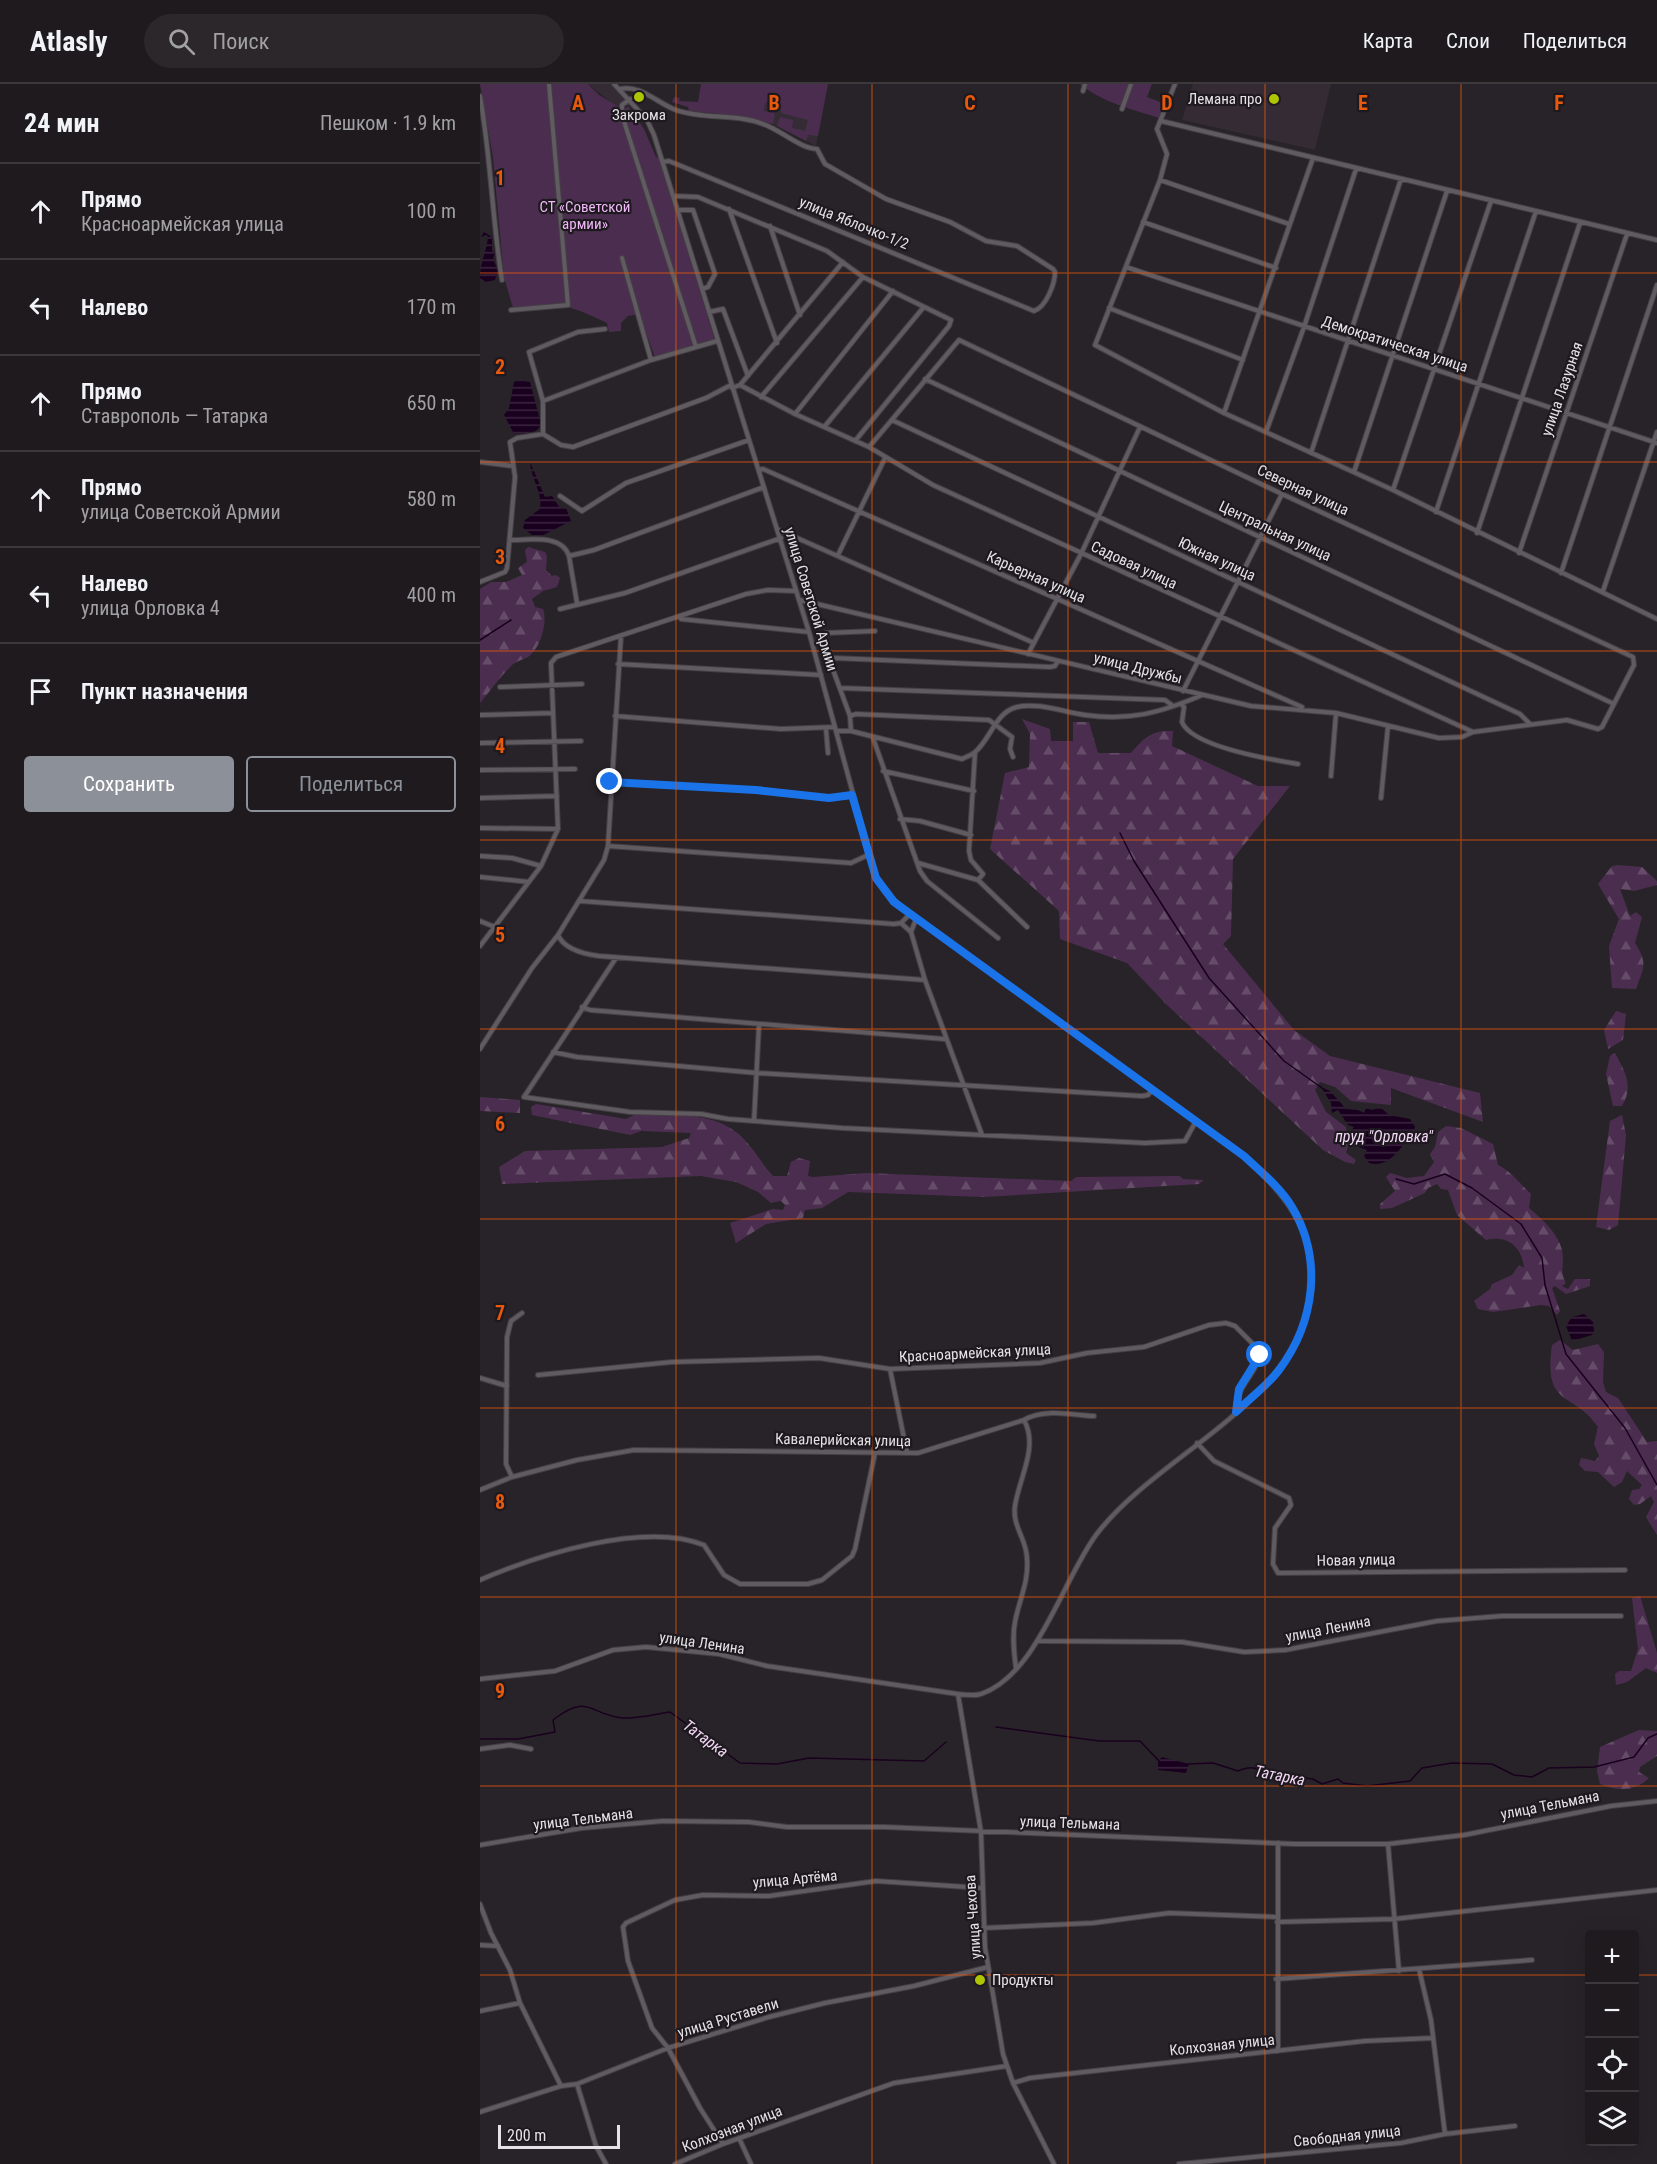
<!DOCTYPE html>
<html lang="ru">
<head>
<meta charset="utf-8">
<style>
  :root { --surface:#1e1a1e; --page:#2b272b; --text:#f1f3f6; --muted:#a1a1a4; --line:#3c383c; --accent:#8c9099 }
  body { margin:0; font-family:"Roboto Condensed",sans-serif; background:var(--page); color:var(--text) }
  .controls { position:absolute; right:18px; bottom:18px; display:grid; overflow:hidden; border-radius:6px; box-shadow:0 6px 24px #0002 }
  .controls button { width:54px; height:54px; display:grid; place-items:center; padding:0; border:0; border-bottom:2px solid var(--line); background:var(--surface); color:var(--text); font:30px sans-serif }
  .scale { position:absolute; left:18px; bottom:15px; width:122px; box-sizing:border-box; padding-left:6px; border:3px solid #e5e2e6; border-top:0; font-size:16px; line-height:21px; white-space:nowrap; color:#e5e2e6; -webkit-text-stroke:4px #1e191f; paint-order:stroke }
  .stop { position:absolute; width:18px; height:18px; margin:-14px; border:4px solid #1a73e8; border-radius:50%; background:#fff }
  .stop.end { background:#1a73e8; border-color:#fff; box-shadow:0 2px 6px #0008 }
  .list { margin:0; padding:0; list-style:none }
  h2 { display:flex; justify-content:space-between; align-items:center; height:78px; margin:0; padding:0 24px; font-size:26px }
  h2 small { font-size:20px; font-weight:400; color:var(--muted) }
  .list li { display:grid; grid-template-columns:39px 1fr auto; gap:18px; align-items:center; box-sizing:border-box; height:96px; padding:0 24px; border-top:2px solid var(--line) }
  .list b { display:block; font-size:22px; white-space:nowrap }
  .list p { margin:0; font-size:20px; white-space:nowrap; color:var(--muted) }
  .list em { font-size:20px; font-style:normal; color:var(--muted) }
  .actions { display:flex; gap:12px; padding:18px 24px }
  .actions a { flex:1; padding:14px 0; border:2px solid var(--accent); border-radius:6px; text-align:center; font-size:21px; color:var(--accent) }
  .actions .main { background:var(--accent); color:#fff }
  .icon { flex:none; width:33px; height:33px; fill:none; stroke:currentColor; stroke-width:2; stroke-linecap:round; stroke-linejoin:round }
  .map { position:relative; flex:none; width:1177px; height:2080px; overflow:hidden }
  header { display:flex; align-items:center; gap:36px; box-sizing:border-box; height:84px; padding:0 30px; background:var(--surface); border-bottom:2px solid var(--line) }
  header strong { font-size:28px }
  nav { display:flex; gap:33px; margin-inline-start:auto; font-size:21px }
  .search { width:420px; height:54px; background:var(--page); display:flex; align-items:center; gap:15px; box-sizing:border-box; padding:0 21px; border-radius:33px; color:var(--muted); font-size:22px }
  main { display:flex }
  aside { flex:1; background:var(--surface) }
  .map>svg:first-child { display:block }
  .built { fill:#342b35 }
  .green { fill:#4b2e4f }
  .forest { fill:url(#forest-firs) }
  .water { fill:url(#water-rules) }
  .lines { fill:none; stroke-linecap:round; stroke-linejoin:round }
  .stream { stroke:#19001e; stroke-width:1.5 }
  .minor-casing { stroke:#443f44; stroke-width:6 }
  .minor { stroke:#605a61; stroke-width:4 }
  .route { stroke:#1a73e8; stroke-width:8 }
  .grid { fill:none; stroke:#e8590c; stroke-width:1.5; stroke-opacity:0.55 }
  .poi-dot { fill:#afc504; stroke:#1e191f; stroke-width:2 }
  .labels { text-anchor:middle; stroke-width:4.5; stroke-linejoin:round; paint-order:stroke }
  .poi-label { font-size:15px; fill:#e5e2e6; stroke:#1e191f; text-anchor:end }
  .park-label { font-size:15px; fill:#efb8f6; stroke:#1e191f }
  .street-label { font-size:15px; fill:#e5e2e6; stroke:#1e191f }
  .water-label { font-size:16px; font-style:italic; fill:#f3d7f6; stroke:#1e191f }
  .grid-label { font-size:20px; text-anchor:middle; font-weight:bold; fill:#e8590c; stroke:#1e191f; stroke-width:4.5; stroke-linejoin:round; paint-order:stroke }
</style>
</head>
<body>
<header>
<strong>Atlasly</strong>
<div class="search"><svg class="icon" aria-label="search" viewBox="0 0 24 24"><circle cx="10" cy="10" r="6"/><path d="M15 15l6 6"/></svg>Поиск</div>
<nav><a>Карта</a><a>Слои</a><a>Поделиться</a></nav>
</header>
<main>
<aside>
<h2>24 мин<small>Пешком · 1.9 km</small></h2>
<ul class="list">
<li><svg class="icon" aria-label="ahead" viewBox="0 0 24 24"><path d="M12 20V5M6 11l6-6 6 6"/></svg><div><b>Прямо</b><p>Красноармейская улица</p></div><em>100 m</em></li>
<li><svg class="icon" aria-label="left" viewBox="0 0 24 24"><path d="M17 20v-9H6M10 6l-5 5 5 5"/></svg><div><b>Налево</b></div><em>170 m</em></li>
<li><svg class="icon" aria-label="ahead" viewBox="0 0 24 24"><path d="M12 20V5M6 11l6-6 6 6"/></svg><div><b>Прямо</b><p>Ставрополь — Татарка</p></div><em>650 m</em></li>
<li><svg class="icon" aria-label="ahead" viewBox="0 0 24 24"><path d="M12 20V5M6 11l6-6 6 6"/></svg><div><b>Прямо</b><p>улица Советской Армии</p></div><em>580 m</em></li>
<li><svg class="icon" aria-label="left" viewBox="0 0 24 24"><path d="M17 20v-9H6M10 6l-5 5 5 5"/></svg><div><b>Налево</b><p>улица Орловка 4</p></div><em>400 m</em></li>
<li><svg class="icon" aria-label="arrive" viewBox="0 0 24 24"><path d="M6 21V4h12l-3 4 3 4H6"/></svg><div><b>Пункт назначения</b></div></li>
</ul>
<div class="actions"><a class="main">Сохранить</a><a>Поделиться</a></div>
</aside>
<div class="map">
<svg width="1177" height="2080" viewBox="0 0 1177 2080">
  <defs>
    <pattern id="forest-firs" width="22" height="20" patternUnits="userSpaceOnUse" patternTransform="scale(1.5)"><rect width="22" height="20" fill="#4b2e4f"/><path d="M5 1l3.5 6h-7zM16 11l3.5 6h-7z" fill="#654c68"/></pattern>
    <pattern id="water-rules" width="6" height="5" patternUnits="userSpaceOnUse" patternTransform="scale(1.5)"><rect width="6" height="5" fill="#19001e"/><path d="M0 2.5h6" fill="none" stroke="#3a253f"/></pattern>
  </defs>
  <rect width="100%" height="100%" fill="#282328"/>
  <path class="built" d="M108 0H130L147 16 138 24Z
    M713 0H851L835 66 702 36Z
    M286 18 341 34 336 62 293 40 284 27Z"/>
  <path class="green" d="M0 0H108L119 11 144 26 148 22 164 45 176 73 179 74 235 257 175 273 159 230 148 232 141 239V247L129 248 127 239C83 218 80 219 33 224L24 193 13 73Z
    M221 0H348L338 52 328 51 326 57 336 62 297 42 300 33 313 36 312 44 325 47 328 36 301 29 300 21 286 18 284 27 295 29 293 40 262 32 209 27 208 23 192 18 194 13 200 14 199 17 218 18Z
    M600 0H672L667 13 685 20 679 34C652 25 623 19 600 0Z"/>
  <path class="forest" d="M48 463 65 468 67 472 66 486 72 492 76 491 80 494 77 503 63 507 52 515 55 523 63 525C68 539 60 565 48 573 43 576 36 577 31 582 20 593 10 607 0 619V505L11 498H26L42 491 38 484 47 478 45 466Z
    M542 635 570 645 571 657H593V638H609L618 669H651C664 654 671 646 693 647L692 662 778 702H810L753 775 751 852 743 860 814 946 850 972 1000 1009 1003 1038 911 1004V1021L871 1017 855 1003 840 998 835 1006 846 1028 866 1043 868 1062 866 1069 876 1076 874 1080 865 1078 843 1066 687 921 647 879 580 855 579 827 510 765 525 689 549 683 550 650Z
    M1138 781 1162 783 1177 797V801L1154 807 1140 805 1150 832 1156 828 1162 833 1155 859C1168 879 1164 883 1156 905L1132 904 1129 862 1139 835 1118 800 1132 782Z
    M1136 927 1146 930 1143 956 1128 965 1124 946Z
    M1135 969C1145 988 1154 1002 1142 1022H1133L1126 990 1130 972Z
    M0 1013 40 1016V1029L0 1027Z
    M56 1020 146 1035 156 1030C197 1033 241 1024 270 1062 278 1072 284 1082 293 1092H307L311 1078 319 1074 330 1077 328 1092 333 1093 386 1089 591 1097 596 1093 700 1092 703 1095 724 1096 719 1100 504 1113 368 1108 342 1124 325 1126 323 1134 286 1140 256 1159 250 1139 293 1125 303 1126 305 1121 301 1117 291 1119 278 1108 256 1098 221 1092 22 1100 19 1083 45 1067 182 1063 209 1054 211 1049 161 1047 150 1051 52 1031 51 1023Z
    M1142 1031 1146 1051 1138 1141 1129 1146 1116 1143 1130 1037Z
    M966 1042 981 1044 1013 1060 1018 1081C1032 1088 1039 1099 1051 1110L1049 1124C1061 1134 1078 1149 1082 1166 1085 1178 1079 1188 1086 1199L1082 1202 1088 1205 1095 1195H1110V1202L1086 1210 1075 1202 1072 1204 1080 1227 1077 1231 1069 1222 1061 1221 1013 1228 998 1225 994 1217 1010 1205 1012 1200 1032 1191 1039 1181 1044 1184C1042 1162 1027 1151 1006 1156L977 1131 968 1106 961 1105 957 1100 948 1104 945 1109 912 1124 900 1125V1120L915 1107 906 1093 910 1089 927 1094 944 1092 954 1078 950 1070 955 1063 958 1048Z
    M1080 1256 1093 1266 1118 1260 1124 1268 1123 1298 1126 1308 1138 1314 1167 1358 1177 1357V1451L1166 1433 1174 1418 1171 1412 1160 1420 1154 1421 1149 1415 1152 1406 1159 1405 1162 1401 1147 1387 1142 1398 1134 1403 1118 1388 1105 1387 1099 1381 1101 1374 1115 1377 1119 1372 1114 1360 1118 1343C1093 1306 1063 1325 1072 1261Z
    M1160 1512 1177 1569V1589L1166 1584 1147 1598 1136 1601 1135 1590 1139 1587H1151L1158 1565 1152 1514Z
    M1159 1646 1177 1647V1672L1160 1683 1159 1688 1169 1694C1155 1708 1137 1707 1120 1700L1117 1687 1120 1663Z"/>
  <path class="water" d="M4 148 12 153V167L15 169 13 175 18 187 15 196 6 198 0 194C0 178 7 167 8 152L5 151 0 155Z
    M38 296 50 298 61 340C57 351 45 349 34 350L24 331 29 324 34 298Z
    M50 378 65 413 72 412 80 424H86L91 437 63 451H52L43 444 45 436 60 425C63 409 51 395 50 378Z
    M841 1003 850 1007 866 1025 878 1026 884 1029 886 1024 892 1026 900 1023 909 1031 930 1035 935 1043 934 1046C923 1061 910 1085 889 1079L884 1072 887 1066 879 1063 875 1057 872 1058 870 1048 874 1043 868 1041 858 1026 852 1029 851 1019Z
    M1104 1230 1113 1238 1114 1247 1112 1251 1092 1257 1086 1242 1092 1233Z
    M682 1673 709 1680 706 1689 678 1686V1677Z"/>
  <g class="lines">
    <path class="stream" d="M0 556 31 536
      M640 749 654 777 729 894 804 977 842 1004
      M916 1095 934 1100 965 1090 992 1104 1041 1140 1062 1174 1065 1201 1086 1270 1145 1344 1177 1401
      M516 1643 619 1657H660L679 1677
      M0 1655H38L75 1648 73 1636C108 1608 110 1631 143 1634 158 1635 176 1630 190 1628L260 1679 297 1680 329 1674 444 1677 466 1658
      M708 1680 733 1679 758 1687C768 1683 773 1682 783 1688L833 1695 842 1700 858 1695 863 1699 887 1702 930 1697 942 1684 972 1679 1012 1680 1034 1691 1052 1693 1069 1684 1114 1683 1154 1673 1168 1654 1177 1650"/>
    <defs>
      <path id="minor" d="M695 0 677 45 687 70 680 96 615 261 744 329 913 406 1177 535
        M140 5C160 0 177 19 196 26 225 36 255 29 283 40 301 46 319 64 337 65L345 80 406 115 470 138 506 157 537 162 573 185 575 188C575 200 566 223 554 227L189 77 183 78
        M603 7 605 0
        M0 12C11 73 12 135 22 196
        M150 15 142 21V31L216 263
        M642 25 651 0
        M681 37 1177 156
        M680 96 809 140
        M194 112 218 113 347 167 383 193 471 236 469 242 375 357
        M249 125 297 259
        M199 126H213L235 190 228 203 222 205
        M663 138 796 184
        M290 142 320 231
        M142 174 171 276
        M646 183 1177 359
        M629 224 763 276
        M31 226 88 221 69 0
        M229 228 243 225 268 292
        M445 295 1134 620
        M260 301 363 178
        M252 304 260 301 315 330 389 363 453 401 993 648 1087 636 1118 645 1122 643 1154 581 1153 573 802 410 479 256 389 363
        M281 313 383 193
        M63 317 171 276 237 257
        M744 329 833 74
        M315 330 413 207
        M412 336 1040 630 1049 639
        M345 342 443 224
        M786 348 824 243 876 85
        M63 350 81 361 93 363 226 314 251 301
        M63 350V317L49 268 98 248 125 245
        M831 369 921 95
        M0 378 33 382
        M279 386 283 385 822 623
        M874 388 967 107
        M913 406 1011 117
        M80 412 102 427 146 399 269 356
        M956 428 1056 127
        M299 446 554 559
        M997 449 1100 139
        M31 456C50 456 82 450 89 472L114 466 284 403
        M1039 469 1147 150
        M358 471 405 374
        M89 472 97 519
        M1081 489 1177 201
        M0 498 25 488 27 484 35 393 30 358 37 354 63 350
        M1123 507 1177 348
        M320 516 771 622 856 629 959 654 982 653 993 648
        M80 525 145 509 301 454
        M199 532 201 535 329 548
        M548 570 601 470 660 343
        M352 576 345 555 346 549 395 547
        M138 580 341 591
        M20 603 102 600
        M360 604 685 616 693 622
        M703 607 802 410
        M701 620 704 623 702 638C712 663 793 676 818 680
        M0 631 73 629
        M135 632 301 645 355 643
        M370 632 376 630 509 636 532 653 530 665 533 673
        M346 645 348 669
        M356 647H371L482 675C485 673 490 672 494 669 510 657 515 628 537 623 557 618 584 628 605 631 650 637 679 629 720 612
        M371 647 370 632 352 583V576L354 574 570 583 575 582 578 577
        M393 654 440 787 447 797 518 854
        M0 659 101 657
        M495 669 489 767 491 776 503 790 498 796
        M0 686 95 685
        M403 687 494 707
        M851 692 856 629
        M131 698 276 706 349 714 372 711
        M0 714 77 712
        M901 714 908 642
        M420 735 440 737 491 751
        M0 744 78 745
        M128 762 371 779 388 771
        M0 772 32 774 61 782
        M438 779 498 796
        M0 793 49 798
        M498 796 547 843
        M100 817 414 840 421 839 430 830
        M436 835 431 848 445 896 502 1051
        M0 837 15 843
        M421 839 431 848
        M78 851C84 865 104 870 119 872L445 896
        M0 862 61 782 78 745 71 579 76 573 266 510 288 506 316 507
        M136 874 44 1013 150 1028 221 1030 248 1035 362 1044 665 1059 705 1057 716 1037
        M102 923 110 926 464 955
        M0 965 52 884 78 851 124 776 128 762 141 552
        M73 968 97 973 277 989 662 1012 668 1011 672 1006
        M274 1037 279 941
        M410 1285 427 1369
        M58 1291 192 1278 339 1274 410 1285 560 1279 607 1269 664 1263 729 1241 746 1239 755 1242 780 1267C779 1289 754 1303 756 1327
        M0 1294 27 1302
        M544 1336C563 1324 592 1331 614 1332
        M717 1359 734 1377 809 1414 811 1421 795 1444 793 1480 798 1489 1145 1486
        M32 1393 26 1380 27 1253 31 1237 42 1229
        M0 1406 32 1393 97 1376 154 1366 438 1369 544 1336C559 1363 539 1394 535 1422 532 1443 547 1455 547 1475 549 1498 539 1516 535 1538 532 1553 534 1569 536 1584
        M0 1496C58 1471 163 1437 224 1461L244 1491 260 1500H328L342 1496 372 1472 375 1465 395 1369
        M559 1557 702 1558 764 1568 805 1566 957 1537 1022 1532H1141
        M0 1595 75 1587 133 1566 166 1563 239 1570 287 1582 478 1610C485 1611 494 1612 501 1610 557 1591 582 1497 616 1451 678 1369 818 1321 831 1208 838 1149 805 1110 764 1072L430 830 407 810 396 794 329 548 174 51 167 36 134 0
        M478 1610 501 1748 505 1863 523 1970 533 1999 574 2080
        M0 1665 30 1661 51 1665
        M798 1759V1967
        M908 1760 919 1887
        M0 1761 102 1744 183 1737 269 1738 307 1743H404L815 1760H908L984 1751 1131 1722 1177 1717
        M0 1820 11 1849 30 1886 40 1919 81 2002
        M797 1838 914 1835 1177 1806
        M503 1844 613 1839 689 1829 797 1833
        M0 1861 18 1862
        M939 1885 951 1936 965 2050
        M796 1895 1052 1876
        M0 1927 40 1919
        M533 1999 550 1994 885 1957 953 1954
        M97 2000 116 2062 126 2080
        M0 2028 81 2002 97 2000 188 1964 289 1933 345 1919 434 1902 508 1883
        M259 2054 271 2080
        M243 2060 220 2024 188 1964 172 1944 148 1877 143 1843 146 1839 195 1816 223 1811 289 1812 396 1797 502 1804
        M195 2080 243 2060 414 1999 527 1982
        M699 2080 921 2059 965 2050 1035 2042"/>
    </defs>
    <use href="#minor" class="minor-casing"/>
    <use href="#minor" class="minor"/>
  </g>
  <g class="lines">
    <path class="route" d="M130 698 276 706 349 714 372 711 396 794 414 818 764 1072C781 1088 800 1103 812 1123 843 1175 835 1238 799 1286 787 1302 770 1314 756 1328L759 1305 780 1271"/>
  </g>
  <path class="grid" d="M196 0V2080M392 0V2080M588 0V2080M785 0V2080M981 0V2080M0 189H1177M0 378H1177M0 567H1177M0 756H1177M0 945H1177M0 1135H1177M0 1324H1177M0 1513H1177M0 1702H1177M0 1891H1110M1154 1891H1177"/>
  <g class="poi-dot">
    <circle cx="159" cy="13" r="6"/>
    <circle cx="794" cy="15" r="6"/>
    <circle cx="500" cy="1896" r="6"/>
  </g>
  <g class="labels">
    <g class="poi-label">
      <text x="782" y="20">Лемана про</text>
      <text x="159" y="36" text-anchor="middle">Закрома</text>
      <text x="512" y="1901" text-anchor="start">Продукты</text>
    </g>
    <g class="park-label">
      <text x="105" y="128">СТ «Советской<tspan x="105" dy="17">армии»</tspan></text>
    </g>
    <g class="street-label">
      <text transform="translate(374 139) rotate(22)" y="5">улица Яблочко-1/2</text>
      <text transform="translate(915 260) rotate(18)" y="5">Демократическая улица</text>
      <text transform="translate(1082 305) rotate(-71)" y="5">улица Лазурная</text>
      <text transform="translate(823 406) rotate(25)" y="5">Северная улица</text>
      <text transform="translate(795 447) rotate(25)" y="5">Центральная улица</text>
      <text transform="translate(737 475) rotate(25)" y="5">Южная улица</text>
      <text transform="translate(654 481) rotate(25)" y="5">Садовая улица</text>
      <text transform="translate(556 493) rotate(24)" y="5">Карьерная улица</text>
      <text transform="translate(331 515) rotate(73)" y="5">улица Советской Армии</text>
      <text transform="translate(658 584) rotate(14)" y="5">улица Дружбы</text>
      <text transform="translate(495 1269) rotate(-3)" y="5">Красноармейская улица</text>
      <text transform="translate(363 1356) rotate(1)" y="5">Кавалерийская улица</text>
      <text transform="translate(876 1476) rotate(-1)" y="5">Новая улица</text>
      <text transform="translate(848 1545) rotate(-11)" y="5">улица Ленина</text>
      <text transform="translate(222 1559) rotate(8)" y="5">улица Ленина</text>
      <text transform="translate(1070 1721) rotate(-11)" y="5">улица Тельмана</text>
      <text transform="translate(103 1735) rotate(-7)" y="5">улица Тельмана</text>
      <text transform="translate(590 1739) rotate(2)" y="5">улица Тельмана</text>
      <text transform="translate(315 1795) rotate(-5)" y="5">улица Артёма</text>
      <text transform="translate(493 1833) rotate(-94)" y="5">улица Чехова</text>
      <text transform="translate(248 1934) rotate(-17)" y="5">улица Руставели</text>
      <text transform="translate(742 1961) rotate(-6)" y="5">Колхозная улица</text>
      <text transform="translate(252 2045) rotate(-21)" y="5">Колхозная улица</text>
      <text transform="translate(867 2052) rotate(-6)" y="5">Свободная улица</text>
    </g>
    <g class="water-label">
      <text x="904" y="1058">пруд "Орловка"</text>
      <text transform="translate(226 1654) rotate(36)" y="6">Татарка</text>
      <text transform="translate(800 1691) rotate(11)" y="6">Татарка</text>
    </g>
  </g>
  <g class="grid-label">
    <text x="98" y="26">A</text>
    <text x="294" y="26">B</text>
    <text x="490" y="26">C</text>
    <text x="687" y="26">D</text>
    <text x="883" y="26">E</text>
    <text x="1079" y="26">F</text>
    <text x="20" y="101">1</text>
    <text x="20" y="290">2</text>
    <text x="20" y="480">3</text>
    <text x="20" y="669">4</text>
    <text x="20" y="858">5</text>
    <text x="20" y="1047">6</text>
    <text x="20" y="1236">7</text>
    <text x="20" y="1425">8</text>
    <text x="20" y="1614">9</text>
  </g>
</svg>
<div class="controls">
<button>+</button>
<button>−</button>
<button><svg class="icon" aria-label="locate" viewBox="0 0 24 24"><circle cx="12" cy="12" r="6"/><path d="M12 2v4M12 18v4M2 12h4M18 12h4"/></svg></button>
<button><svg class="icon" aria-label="layers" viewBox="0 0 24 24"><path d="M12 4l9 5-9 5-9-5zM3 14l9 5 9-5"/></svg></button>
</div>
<div class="scale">200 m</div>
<div class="stop" style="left:780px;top:1271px"></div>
<div class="stop end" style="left:130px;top:698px"></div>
</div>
</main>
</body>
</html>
